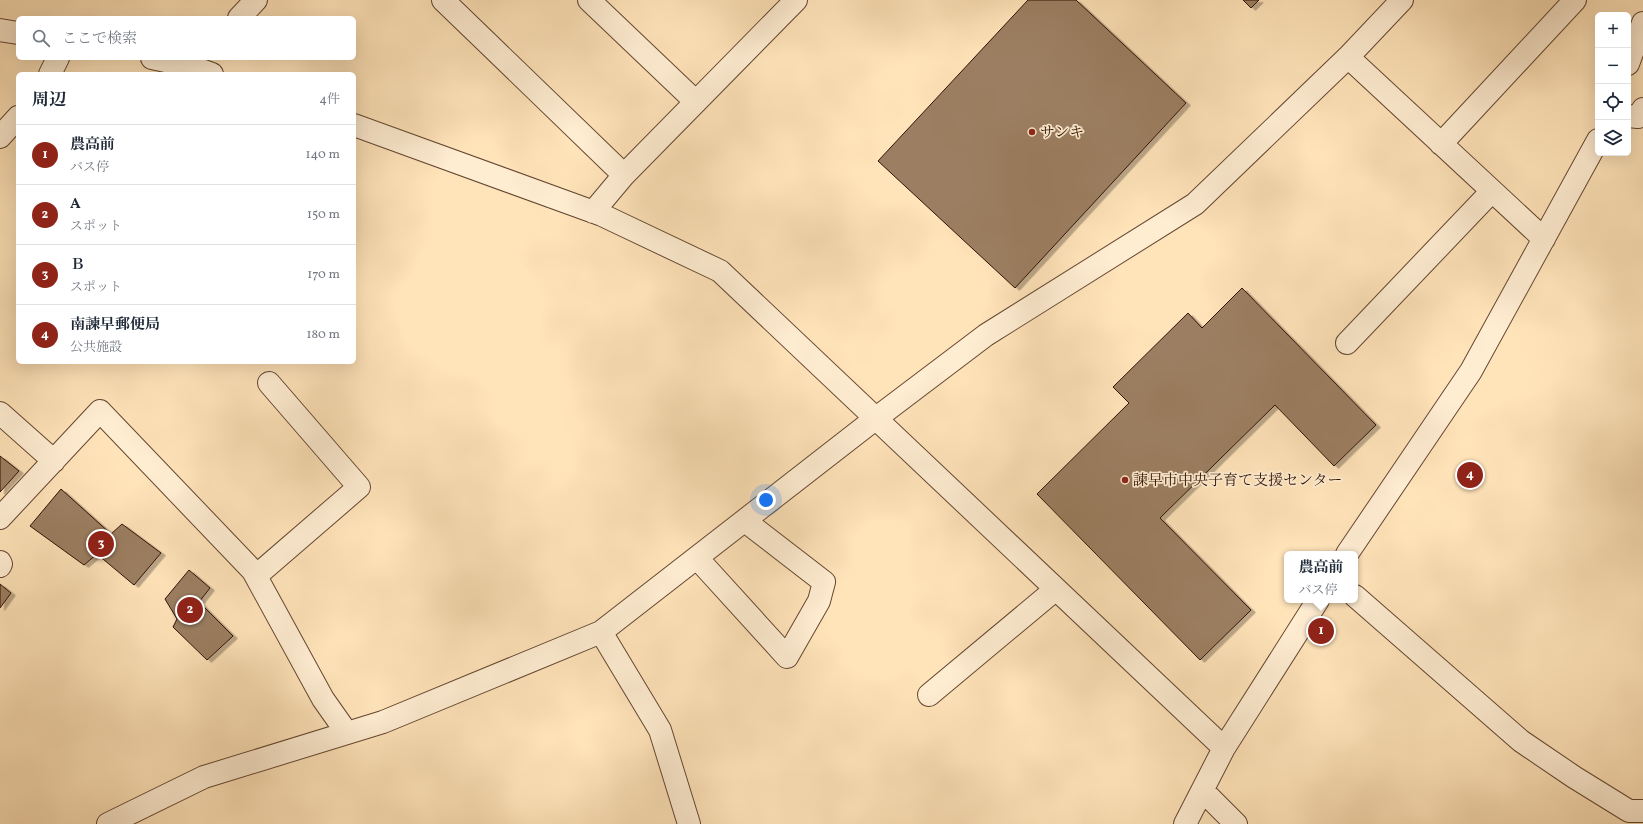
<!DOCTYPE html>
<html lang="ja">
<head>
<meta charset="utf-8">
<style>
  :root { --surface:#fff; --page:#f6f6f7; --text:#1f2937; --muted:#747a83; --line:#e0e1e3; --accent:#8f2418 }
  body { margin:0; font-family:Vollkorn,"Noto Serif JP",serif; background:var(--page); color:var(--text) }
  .controls { position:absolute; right:12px; top:12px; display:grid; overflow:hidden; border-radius:6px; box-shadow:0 4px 16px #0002 }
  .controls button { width:36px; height:36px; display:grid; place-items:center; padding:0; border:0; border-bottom:1px solid var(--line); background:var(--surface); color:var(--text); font:20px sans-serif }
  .you { position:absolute; left:766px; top:500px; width:14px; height:14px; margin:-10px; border:3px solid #fff; border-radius:50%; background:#1a73e8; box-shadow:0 0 0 6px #1a73e833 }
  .badge { display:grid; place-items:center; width:26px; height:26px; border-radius:50%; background:var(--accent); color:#fff; font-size:13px; font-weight:700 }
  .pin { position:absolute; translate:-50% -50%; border:2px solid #fff; box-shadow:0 1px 4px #0006 }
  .popup { position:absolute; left:1284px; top:551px; width:74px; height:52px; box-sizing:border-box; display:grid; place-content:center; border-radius:6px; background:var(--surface); filter:drop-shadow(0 1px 3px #0005); font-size:13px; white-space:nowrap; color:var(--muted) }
  .popup b { font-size:15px; color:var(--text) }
  .popup::after { content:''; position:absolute; left:50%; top:100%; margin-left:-8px; border:8px solid transparent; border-top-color:var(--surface) }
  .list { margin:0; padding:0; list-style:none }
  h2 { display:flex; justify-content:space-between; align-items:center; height:52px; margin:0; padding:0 16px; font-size:17px }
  h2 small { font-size:13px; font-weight:400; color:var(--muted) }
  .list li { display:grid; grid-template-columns:26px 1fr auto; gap:12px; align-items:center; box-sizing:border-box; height:60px; padding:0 16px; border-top:1px solid var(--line) }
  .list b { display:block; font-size:15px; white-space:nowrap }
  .list p { margin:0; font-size:13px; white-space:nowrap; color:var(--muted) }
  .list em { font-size:13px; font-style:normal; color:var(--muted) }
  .icon { flex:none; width:22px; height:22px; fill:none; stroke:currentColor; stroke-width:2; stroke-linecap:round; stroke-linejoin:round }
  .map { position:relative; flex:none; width:1643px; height:824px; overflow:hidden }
  .search { position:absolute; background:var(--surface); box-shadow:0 4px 16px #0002; left:16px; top:16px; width:340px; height:44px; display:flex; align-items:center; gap:10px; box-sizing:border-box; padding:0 14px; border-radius:6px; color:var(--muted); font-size:15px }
  .panel { position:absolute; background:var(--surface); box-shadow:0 4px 16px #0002; left:16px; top:72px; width:340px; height:292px; border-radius:6px }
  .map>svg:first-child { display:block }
  .building { fill:#9c7f62; stroke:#311304; filter:url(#shadow) }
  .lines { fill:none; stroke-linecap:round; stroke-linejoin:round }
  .minor-casing { stroke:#644731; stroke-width:24 }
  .minor { stroke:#ffedd2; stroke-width:22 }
  .poi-dot { fill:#8f2418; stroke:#ffedd2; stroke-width:1.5 }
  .labels { text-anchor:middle; stroke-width:3.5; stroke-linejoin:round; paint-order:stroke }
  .poi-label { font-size:15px; fill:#311304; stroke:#ffedd2; text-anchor:start }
</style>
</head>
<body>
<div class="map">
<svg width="1643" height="824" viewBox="0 0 1643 824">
  <defs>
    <filter id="shadow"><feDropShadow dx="4.5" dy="2.5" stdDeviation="0" flood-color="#0004"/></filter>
  </defs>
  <rect width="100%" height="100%" fill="#ffe3b9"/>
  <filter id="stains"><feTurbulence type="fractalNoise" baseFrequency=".005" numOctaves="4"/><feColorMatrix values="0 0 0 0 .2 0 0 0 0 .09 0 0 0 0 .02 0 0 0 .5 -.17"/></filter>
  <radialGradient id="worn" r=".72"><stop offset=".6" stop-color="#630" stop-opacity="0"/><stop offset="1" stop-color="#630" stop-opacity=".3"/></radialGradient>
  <path class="building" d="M1028 0H1076L1186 103 1015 288 878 161Z
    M1243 0H1259L1251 8Z
    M1242 288 1376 425 1334 466 1275 405 1160 518 1251 610 1200 660 1037 494 1129 403 1113 387 1188 313 1202 328Z
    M0 456 19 471 0 492Z
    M61 489 111 534 122 524 161 553 134 585 97 554 84 565 30 526Z
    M189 570 210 588 199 602 233 636 207 660 173 627 177 619 165 599Z
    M0 584 11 593 0 608Z"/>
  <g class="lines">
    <defs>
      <path id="minor" d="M443 0 624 175 593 212
        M589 0 696 102
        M239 18 256 0
        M0 30 18 33
        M1348 57 1544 239
        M152 58 193 67 212 74
        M1628 64 1643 23
        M50 74 58 58
        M1628 116 1638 117 1643 109
        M354 125 602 215 720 271 1224 748
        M0 137 18 117
        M1441 144 1575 0
        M624 175 796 0
        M1347 343 1492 191
        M0 413 54 461
        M0 518 100 411 253 571 323 699 347 733
        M1347 554 1471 371 1598 140
        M697 558 787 657 819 601 824 582 745 521
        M0 562 1 564 0 566
        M256 576 359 487 269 383
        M1355 596 1521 741 1574 777 1629 811H1643
        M601 632 660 730 689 824
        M929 695 1056 589
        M1203 791 1236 824
        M108 824 204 777 383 722 601 632 875 419 986 335 1195 204 1348 57 1402 0
        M1185 824 1224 748 1318 600"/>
    </defs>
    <use href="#minor" class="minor-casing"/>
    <use href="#minor" class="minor"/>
  </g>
  <g class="poi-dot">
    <circle cx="1032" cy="132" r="4"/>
    <circle cx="1125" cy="480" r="4"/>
  </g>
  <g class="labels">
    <g class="poi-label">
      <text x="1040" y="137">サンキ</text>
      <text x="1133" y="485">諫早市中央子育て支援センター</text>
    </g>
  </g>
  <rect width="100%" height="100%" filter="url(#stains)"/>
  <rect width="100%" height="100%" fill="url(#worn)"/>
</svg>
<div class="controls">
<button>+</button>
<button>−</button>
<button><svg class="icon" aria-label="locate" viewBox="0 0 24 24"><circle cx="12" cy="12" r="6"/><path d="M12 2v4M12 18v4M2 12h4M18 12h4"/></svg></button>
<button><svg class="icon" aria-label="layers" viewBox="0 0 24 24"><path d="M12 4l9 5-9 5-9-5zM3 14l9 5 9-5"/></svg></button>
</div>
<div class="you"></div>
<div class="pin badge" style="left:1321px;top:631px">1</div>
<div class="popup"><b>農高前</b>バス停</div>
<div class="pin badge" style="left:190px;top:610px">2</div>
<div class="pin badge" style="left:101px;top:544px">3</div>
<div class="pin badge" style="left:1470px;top:475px">4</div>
<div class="search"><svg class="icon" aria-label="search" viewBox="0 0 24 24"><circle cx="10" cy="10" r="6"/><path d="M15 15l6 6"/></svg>ここで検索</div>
<section class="panel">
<h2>周辺<small>4件</small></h2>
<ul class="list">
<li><span class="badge">1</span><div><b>農高前</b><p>バス停</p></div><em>140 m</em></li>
<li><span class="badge">2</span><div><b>A</b><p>スポット</p></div><em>150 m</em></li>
<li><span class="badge">3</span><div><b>Ｂ</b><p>スポット</p></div><em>170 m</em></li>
<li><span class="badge">4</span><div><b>南諫早郵便局</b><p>公共施設</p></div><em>180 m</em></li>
</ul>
</section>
</div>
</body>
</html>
